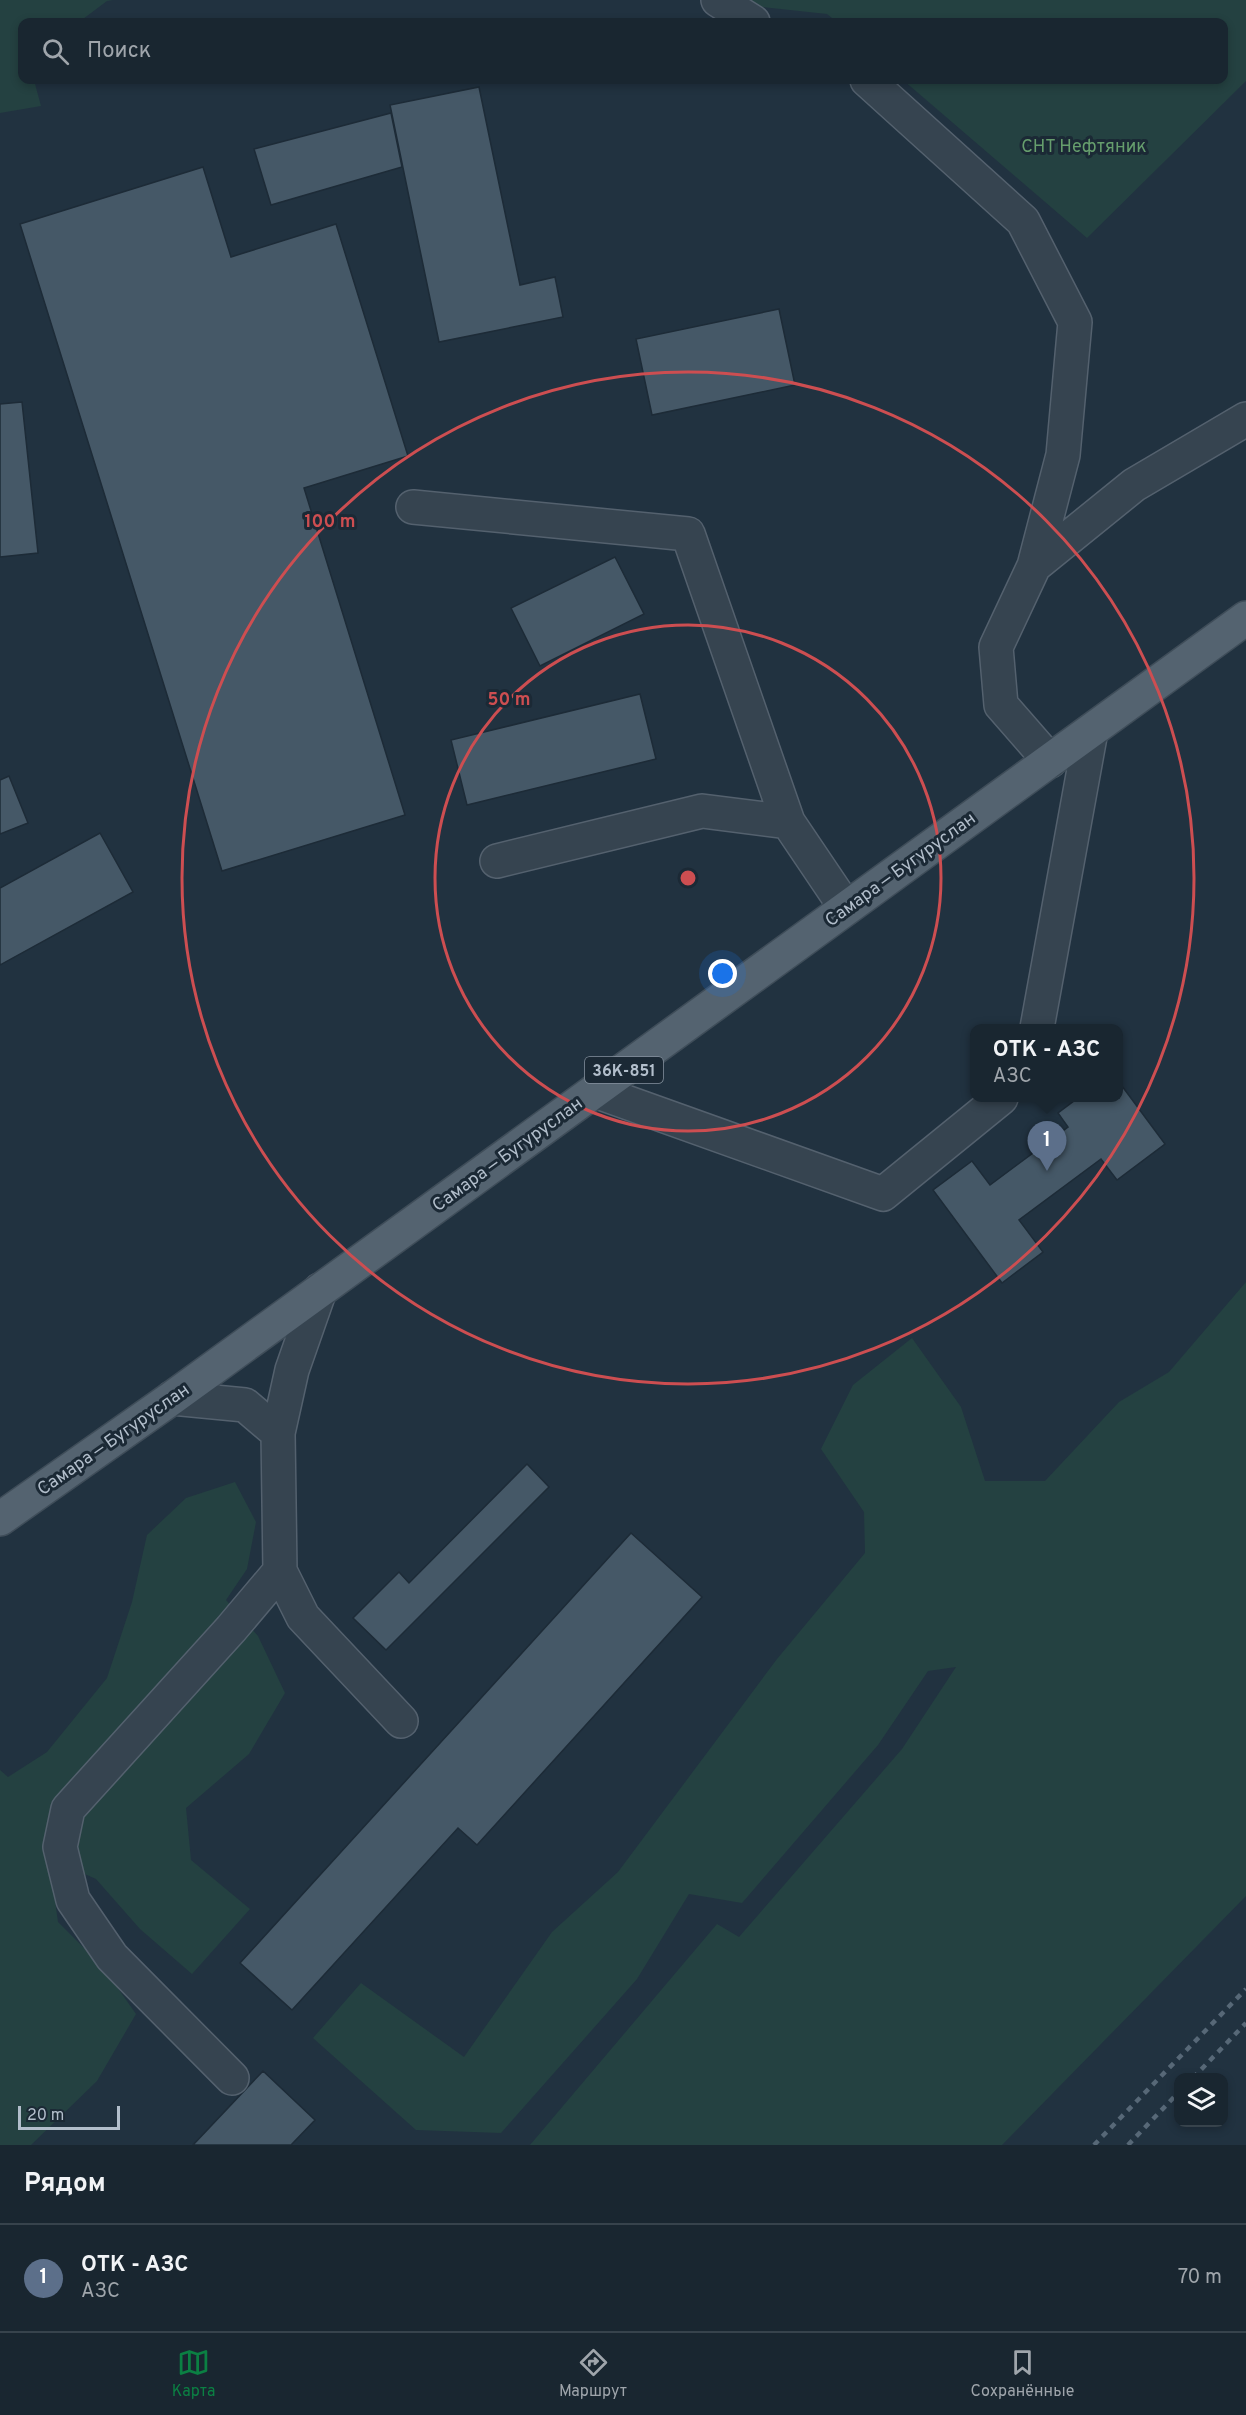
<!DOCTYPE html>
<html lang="ru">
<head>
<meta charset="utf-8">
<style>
  :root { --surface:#192630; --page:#26323c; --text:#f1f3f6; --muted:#9fa5ab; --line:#37434c; --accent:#0b8043 }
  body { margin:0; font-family:Overpass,sans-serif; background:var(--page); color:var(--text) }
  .controls { position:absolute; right:18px; bottom:18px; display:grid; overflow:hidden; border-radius:12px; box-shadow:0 3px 9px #0003 }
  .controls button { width:54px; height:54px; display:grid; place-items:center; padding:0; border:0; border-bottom:2px solid var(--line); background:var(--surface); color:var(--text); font:30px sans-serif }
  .scale { position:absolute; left:18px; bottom:15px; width:102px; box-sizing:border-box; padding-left:6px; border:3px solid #b2becb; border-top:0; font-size:16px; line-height:21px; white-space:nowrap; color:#b2becb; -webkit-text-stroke:4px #1b2935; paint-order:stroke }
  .you { position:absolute; left:723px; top:974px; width:21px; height:21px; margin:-15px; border:4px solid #fff; border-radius:50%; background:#1a73e8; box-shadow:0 0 0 9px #1a73e833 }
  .badge { display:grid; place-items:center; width:39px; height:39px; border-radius:50%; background:var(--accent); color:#fff; font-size:20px; font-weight:700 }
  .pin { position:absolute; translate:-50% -50px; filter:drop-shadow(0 2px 3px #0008) }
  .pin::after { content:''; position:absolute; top:32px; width:21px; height:18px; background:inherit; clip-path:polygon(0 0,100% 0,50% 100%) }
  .popup { position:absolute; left:970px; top:1024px; width:153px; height:78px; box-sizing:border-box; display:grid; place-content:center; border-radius:12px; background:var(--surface); filter:drop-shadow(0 2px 4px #0005); font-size:20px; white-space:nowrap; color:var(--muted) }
  .popup b { font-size:22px; color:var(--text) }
  .popup::after { content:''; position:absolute; left:50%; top:100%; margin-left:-12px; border:12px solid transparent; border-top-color:var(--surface) }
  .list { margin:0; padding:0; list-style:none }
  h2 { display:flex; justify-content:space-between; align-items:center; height:78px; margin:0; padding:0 24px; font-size:26px }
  h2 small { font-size:20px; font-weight:400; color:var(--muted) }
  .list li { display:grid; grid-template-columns:39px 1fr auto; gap:18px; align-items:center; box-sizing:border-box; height:108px; padding:0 24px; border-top:2px solid var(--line) }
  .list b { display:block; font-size:22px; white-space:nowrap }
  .list p { margin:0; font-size:20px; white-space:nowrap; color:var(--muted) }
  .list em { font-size:20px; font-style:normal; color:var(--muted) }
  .icon { flex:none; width:33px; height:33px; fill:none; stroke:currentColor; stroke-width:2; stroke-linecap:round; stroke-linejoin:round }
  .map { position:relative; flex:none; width:1246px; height:2145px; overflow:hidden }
  .search { position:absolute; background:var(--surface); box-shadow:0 3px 9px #0003; left:18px; right:18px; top:18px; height:66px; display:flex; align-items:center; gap:15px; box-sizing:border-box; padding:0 21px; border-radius:12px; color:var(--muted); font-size:22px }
  .sheet { height:186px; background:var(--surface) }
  nav { display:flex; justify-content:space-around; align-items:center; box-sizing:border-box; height:84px; border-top:2px solid var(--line); background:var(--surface); font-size:16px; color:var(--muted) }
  nav a { display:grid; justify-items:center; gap:3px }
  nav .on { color:var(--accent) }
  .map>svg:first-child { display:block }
  .green { fill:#244141 }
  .building { fill:#455867; stroke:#1d2b37; stroke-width:1.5 }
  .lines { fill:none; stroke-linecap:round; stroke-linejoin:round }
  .minor-casing { stroke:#54616e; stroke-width:36 }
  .major-casing { stroke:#3f4d59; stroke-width:36 }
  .minor { stroke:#364450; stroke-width:33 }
  .major { stroke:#546370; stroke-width:33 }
  .rail { stroke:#576877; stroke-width:4.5; stroke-dasharray:6 6; stroke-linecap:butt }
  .ring { fill:none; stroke:#cd4e51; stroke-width:3 }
  .labels { text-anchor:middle; stroke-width:6; stroke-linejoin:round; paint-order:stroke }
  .shield { fill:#1b2935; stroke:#85919e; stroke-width:1.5 }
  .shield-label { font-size:16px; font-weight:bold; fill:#b2becb }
  .park-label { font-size:18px; fill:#669e6d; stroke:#1b2935 }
  .street-label { font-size:18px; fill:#b2becb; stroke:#1b2935 }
  .centre { fill:#cd4e51; stroke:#1b2935; stroke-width:3 }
  .ring-label { font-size:18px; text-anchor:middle; font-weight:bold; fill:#cd4e51; stroke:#1b2935; stroke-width:6; stroke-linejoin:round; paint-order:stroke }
</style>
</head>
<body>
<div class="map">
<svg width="1246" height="2145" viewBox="0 0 1246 2145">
  <rect width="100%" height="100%" fill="#213240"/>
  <path class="green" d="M0 0H113L107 1 79 22H22V80H34L41 106 0 113Z
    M699 0H1246V81L1087 238 903 80H1224V22H837L827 14Z
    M1246 1282V1896L1002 2145H530L717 1924 739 1937 902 1749 956 1667 928 1671 878 1745 742 1903 689 1894 637 1979 501 2133 416 2130 313 2038 361 1983 464 2057 552 1932 618 1872 777 1659 865 1553 864 1512 821 1449 853 1385 912 1338 961 1407 985 1481H1045L1119 1402 1169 1372Z
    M235 1482 256 1522 247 1569 226 1600 258 1636 285 1693 249 1754 186 1808 191 1860 250 1909 192 1974 140 1929 96 1879 49 1858 58 1922 103 1967 136 2014 97 2081 31 2145H0V1770L8 1777 47 1752 107 1678 132 1602 147 1535 186 1498Z"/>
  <path class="building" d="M479 87 520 285 555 277 563 317 439 342 390 105Z
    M391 113 402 167 271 205 254 149Z
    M203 167 231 257 336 224 408 456 304 488 405 815 222 871 20 224Z
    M779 309 795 385 652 415 636 339Z
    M22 402 38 553 0 557V404Z
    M615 557 644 614 540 666 511 608Z
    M640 694 656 759 467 805 451 740Z
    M9 776 28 823 0 834V780Z
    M100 833 133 892 0 965V888Z
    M1119 1082 1165 1144 1117 1180 1101 1159 1019 1220 1043 1252 1002 1283 933 1190 972 1161 990 1185 1068 1127 1058 1113 1078 1098H1119Z
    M527 1464 549 1487 386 1650 353 1618 399 1572 409 1583Z
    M631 1533 702 1597 477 1845 458 1828 292 2010 240 1963Z
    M263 2071 315 2120 291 2145H193Z"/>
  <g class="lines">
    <defs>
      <path id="minor" d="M718 0 753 22
        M867 80 1023 221 1075 322 1063 455 1034 566
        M413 507 688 534 788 822 846 908
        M1050 761 1001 705 996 647 1034 566 1134 485 1246 419
        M497 861 702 811 788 822
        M1037 1028 1091 731
        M595 1091 883 1194 1001 1098
        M320 1290 292 1370 278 1433 280 1571 303 1617 401 1721
        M172 1398 245 1405 278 1433
        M232 2078 112 1957 73 1900 60 1847 68 1809 231 1629 280 1571"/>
      <path id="major" d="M0 1519 172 1398 1246 618"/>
    </defs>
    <use href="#minor" class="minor-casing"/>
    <use href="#major" class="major-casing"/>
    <use href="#minor" class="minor"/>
    <use href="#major" class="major"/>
    <path class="rail" d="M1193 2078 1246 2023
      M1094 2145 1246 1989
      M1128 2145 1178 2093"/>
  </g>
  <g class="ring">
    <circle cx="688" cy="878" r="253"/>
    <circle cx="688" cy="878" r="506"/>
  </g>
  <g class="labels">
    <rect class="shield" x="585" y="1057" width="78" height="26" rx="4.5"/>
    <g class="shield-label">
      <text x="624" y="1076">36К-851</text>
    </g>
    <g class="park-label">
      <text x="1084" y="152">СНТ Нефтяник</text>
    </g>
    <g class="street-label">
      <text transform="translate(900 869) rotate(-36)" y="6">Самара — Бугуруслан</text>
      <text transform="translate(507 1154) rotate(-36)" y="6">Самара — Бугуруслан</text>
      <text transform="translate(113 1439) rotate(-35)" y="6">Самара — Бугуруслан</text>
    </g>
  </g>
  <circle cx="688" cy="878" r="9" class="centre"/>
  <g class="ring-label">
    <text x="330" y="527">100 m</text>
    <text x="509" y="705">50 m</text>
  </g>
</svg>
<div class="controls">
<button><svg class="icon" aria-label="layers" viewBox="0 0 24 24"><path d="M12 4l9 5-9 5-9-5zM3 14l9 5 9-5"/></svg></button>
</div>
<div class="scale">20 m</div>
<div class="you"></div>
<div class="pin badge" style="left:1047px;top:1171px;background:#5c6f8a">1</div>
<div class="popup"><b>ОТК - АЗС</b>АЗС</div>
<div class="search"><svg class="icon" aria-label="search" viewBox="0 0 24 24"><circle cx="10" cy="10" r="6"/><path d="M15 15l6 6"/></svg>Поиск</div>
</div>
<section class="sheet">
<h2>Рядом<small></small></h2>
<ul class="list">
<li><span class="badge" style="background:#5c6f8a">1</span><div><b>ОТК - АЗС</b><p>АЗС</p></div><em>70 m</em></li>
</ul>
</section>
<nav>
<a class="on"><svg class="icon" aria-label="map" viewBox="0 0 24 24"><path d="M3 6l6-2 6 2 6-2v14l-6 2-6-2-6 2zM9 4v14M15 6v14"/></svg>Карта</a>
<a><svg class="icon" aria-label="directions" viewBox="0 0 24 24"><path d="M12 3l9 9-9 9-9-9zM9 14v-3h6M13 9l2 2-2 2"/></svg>Маршрут</a>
<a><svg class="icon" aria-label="saved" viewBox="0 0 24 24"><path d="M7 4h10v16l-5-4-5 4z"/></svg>Сохранённые</a>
</nav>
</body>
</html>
